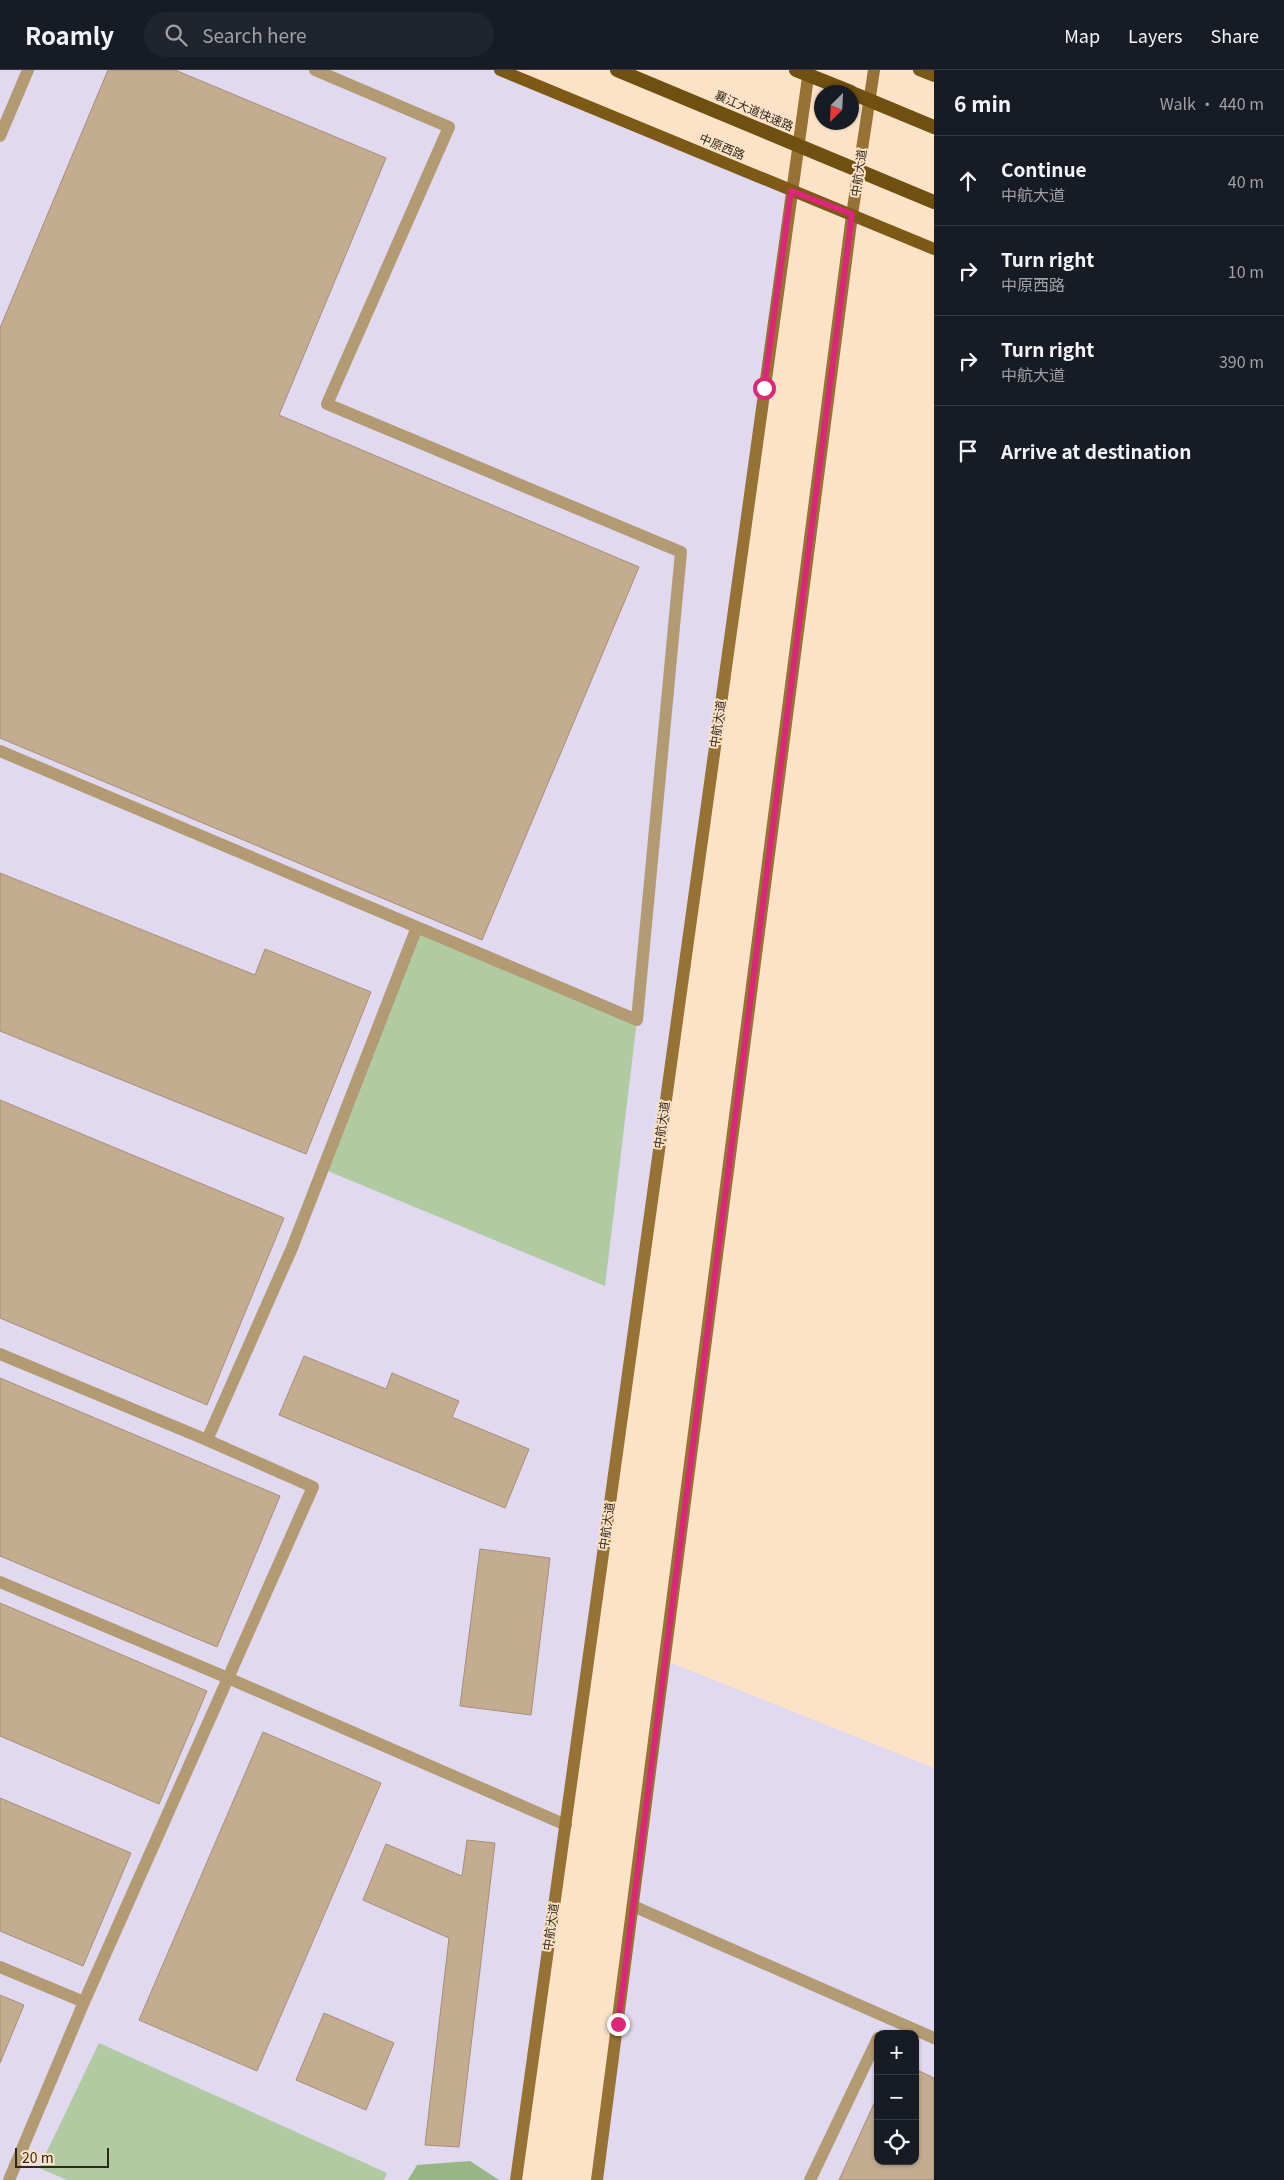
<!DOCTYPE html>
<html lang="en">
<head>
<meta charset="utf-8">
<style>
  :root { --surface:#171b24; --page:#20242c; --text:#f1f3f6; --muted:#9ea1a6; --line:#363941 }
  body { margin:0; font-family:Georgia,"Noto Sans SC",serif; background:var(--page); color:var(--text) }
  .controls { position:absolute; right:15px; bottom:15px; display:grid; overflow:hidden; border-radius:10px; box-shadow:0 1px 4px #0004 }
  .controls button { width:45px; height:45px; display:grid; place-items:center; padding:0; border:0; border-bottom:1px solid var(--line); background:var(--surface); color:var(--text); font:25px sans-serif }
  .compass { position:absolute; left:814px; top:15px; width:45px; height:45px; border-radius:50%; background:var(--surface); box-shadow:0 1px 4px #0004; rotate:204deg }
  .scale { position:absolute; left:15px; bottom:12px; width:94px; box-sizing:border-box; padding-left:5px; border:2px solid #31281d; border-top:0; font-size:14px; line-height:18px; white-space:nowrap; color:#31281d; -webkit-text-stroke:4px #fce2c7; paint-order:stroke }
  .stop { position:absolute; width:15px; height:15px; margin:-11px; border:4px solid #db2777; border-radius:50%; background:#fff }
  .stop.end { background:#db2777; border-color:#fff; box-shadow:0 1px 5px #0008 }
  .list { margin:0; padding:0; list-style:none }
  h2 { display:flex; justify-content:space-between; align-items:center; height:65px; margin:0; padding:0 20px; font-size:21px }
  h2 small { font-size:16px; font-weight:400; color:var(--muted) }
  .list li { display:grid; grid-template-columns:32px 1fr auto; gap:15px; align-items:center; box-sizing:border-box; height:90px; padding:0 20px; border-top:1px solid var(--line) }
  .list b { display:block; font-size:19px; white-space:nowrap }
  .list p { margin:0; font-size:16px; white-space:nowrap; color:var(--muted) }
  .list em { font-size:16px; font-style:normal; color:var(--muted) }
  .icon { flex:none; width:28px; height:28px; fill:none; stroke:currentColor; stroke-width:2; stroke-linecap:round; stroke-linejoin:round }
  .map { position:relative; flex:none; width:934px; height:2110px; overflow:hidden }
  header { display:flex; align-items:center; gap:30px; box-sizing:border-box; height:70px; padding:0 25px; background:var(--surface); border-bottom:1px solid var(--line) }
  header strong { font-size:24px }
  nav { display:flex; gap:28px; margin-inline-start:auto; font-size:18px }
  .search { width:350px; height:45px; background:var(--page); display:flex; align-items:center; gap:12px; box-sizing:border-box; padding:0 18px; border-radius:28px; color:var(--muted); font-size:19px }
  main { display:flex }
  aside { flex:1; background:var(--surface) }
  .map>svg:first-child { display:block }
  .industrial { fill:#e0d9ef; fill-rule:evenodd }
  .green { fill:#b0caa1 }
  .forest { fill:#97b585 }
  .building { fill:#c4ac91; stroke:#a78f75 }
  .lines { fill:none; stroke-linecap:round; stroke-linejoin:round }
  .service { stroke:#b29a72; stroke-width:12 }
  .secondary { stroke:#967334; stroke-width:12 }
  .primary { stroke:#7c5a16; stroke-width:12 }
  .trunk-bridge { stroke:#6f5010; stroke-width:14 }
  .route { stroke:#db2777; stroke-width:6 }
  .labels { text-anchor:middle; stroke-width:4; stroke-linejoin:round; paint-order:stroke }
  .street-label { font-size:12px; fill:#31281d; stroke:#fce2c7 }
</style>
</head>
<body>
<header>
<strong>Roamly</strong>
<div class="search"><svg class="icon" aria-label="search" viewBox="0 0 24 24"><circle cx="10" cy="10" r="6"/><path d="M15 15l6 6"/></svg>Search here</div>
<nav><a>Map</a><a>Layers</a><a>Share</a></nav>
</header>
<main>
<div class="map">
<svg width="934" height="2110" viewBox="0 0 934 2110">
  <rect width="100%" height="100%" fill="#fce2c7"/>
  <path class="industrial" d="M0 0H500L791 121 516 2110H0Z
    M659 1588 934 1698V2110H597ZM878 1964H915V2091H878Z"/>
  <path class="green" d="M417 857 637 950 605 1216 323 1099Z
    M99 1973 387 2103 384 2110H67L39 2098Z"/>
  <path class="forest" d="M470 2091 499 2110H408L417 2095Z"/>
  <path class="building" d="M108 0H175L386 88 279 345 639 497 482 870 0 668V258Z
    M0 803 255 905 265 879 371 922 306 1084 0 961Z
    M0 1030 284 1148 207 1335 0 1248Z
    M304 1286 386 1319 392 1303 459 1331 452 1347 529 1379 505 1438 279 1345Z
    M0 1308 280 1426 217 1577 0 1486Z
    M480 1479 550 1488 531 1645 460 1636Z
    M0 1533 207 1621 159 1734 0 1666Z
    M263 1662 381 1713 257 2001 139 1950Z
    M0 1728 131 1783 83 1896 0 1861Z
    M467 1770 495 1773 459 2077 425 2075 449 1868 363 1830 386 1774 462 1806Z
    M0 1925 24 1935 0 1993Z
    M324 1943 394 1973 366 2040 296 2010Z
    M915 1999 934 2008V2110H839L878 2025V2091H915Z"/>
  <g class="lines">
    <path class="service" d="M0 66 28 0
      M0 681 637 950 681 482 327 334 449 57 315 0
      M0 1284 207 1370 313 1417 84 1932 0 1897
      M207 1370 292 1178 417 857
      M0 1512 228 1608 566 1755
      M633 1836 934 1968
      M9 2110 84 1932
      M810 2110 878 1968"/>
    <path class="secondary" d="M516 2110 809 0
      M597 2110 852 145 874 0"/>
    <path class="primary" d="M500 0 934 179
      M919 0 934 6"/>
    <path class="trunk-bridge" d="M617 0 934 132
      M796 0 851 22
      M852 23 934 57"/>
  </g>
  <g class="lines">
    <path class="route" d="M618 1954 852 144 791 121 764 318"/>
  </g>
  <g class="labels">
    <g class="street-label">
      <text transform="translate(754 41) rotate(23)" y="4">襄江大道快速路</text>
      <text transform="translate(722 77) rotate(23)" y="4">中原西路</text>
      <text transform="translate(859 103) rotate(-82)" y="4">中航大道</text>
      <text transform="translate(718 654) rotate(-82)" y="4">中航大道</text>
      <text transform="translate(662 1055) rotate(-82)" y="4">中航大道</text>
      <text transform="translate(607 1456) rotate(-82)" y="4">中航大道</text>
      <text transform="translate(551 1857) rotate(-82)" y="4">中航大道</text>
    </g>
  </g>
</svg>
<div class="controls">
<button>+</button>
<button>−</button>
<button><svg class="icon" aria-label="locate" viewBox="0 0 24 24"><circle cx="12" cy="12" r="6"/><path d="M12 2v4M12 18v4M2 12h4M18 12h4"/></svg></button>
</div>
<svg class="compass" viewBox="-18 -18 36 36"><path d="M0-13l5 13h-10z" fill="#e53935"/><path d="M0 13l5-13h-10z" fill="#9ea1a6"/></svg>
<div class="scale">20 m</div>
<div class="stop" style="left:764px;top:318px"></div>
<div class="stop end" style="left:618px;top:1954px"></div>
</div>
<aside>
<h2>6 min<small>Walk · 440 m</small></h2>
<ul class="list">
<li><svg class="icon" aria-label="ahead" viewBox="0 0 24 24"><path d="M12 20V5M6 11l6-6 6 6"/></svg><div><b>Continue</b><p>中航大道</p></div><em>40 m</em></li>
<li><svg class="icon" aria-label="right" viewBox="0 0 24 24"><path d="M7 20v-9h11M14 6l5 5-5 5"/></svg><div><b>Turn right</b><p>中原西路</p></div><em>10 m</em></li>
<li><svg class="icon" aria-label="right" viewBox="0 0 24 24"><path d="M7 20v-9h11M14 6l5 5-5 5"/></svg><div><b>Turn right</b><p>中航大道</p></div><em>390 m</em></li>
<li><svg class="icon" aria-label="arrive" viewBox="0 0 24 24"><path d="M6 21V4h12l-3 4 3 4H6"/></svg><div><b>Arrive at destination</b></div></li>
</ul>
</aside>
</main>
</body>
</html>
